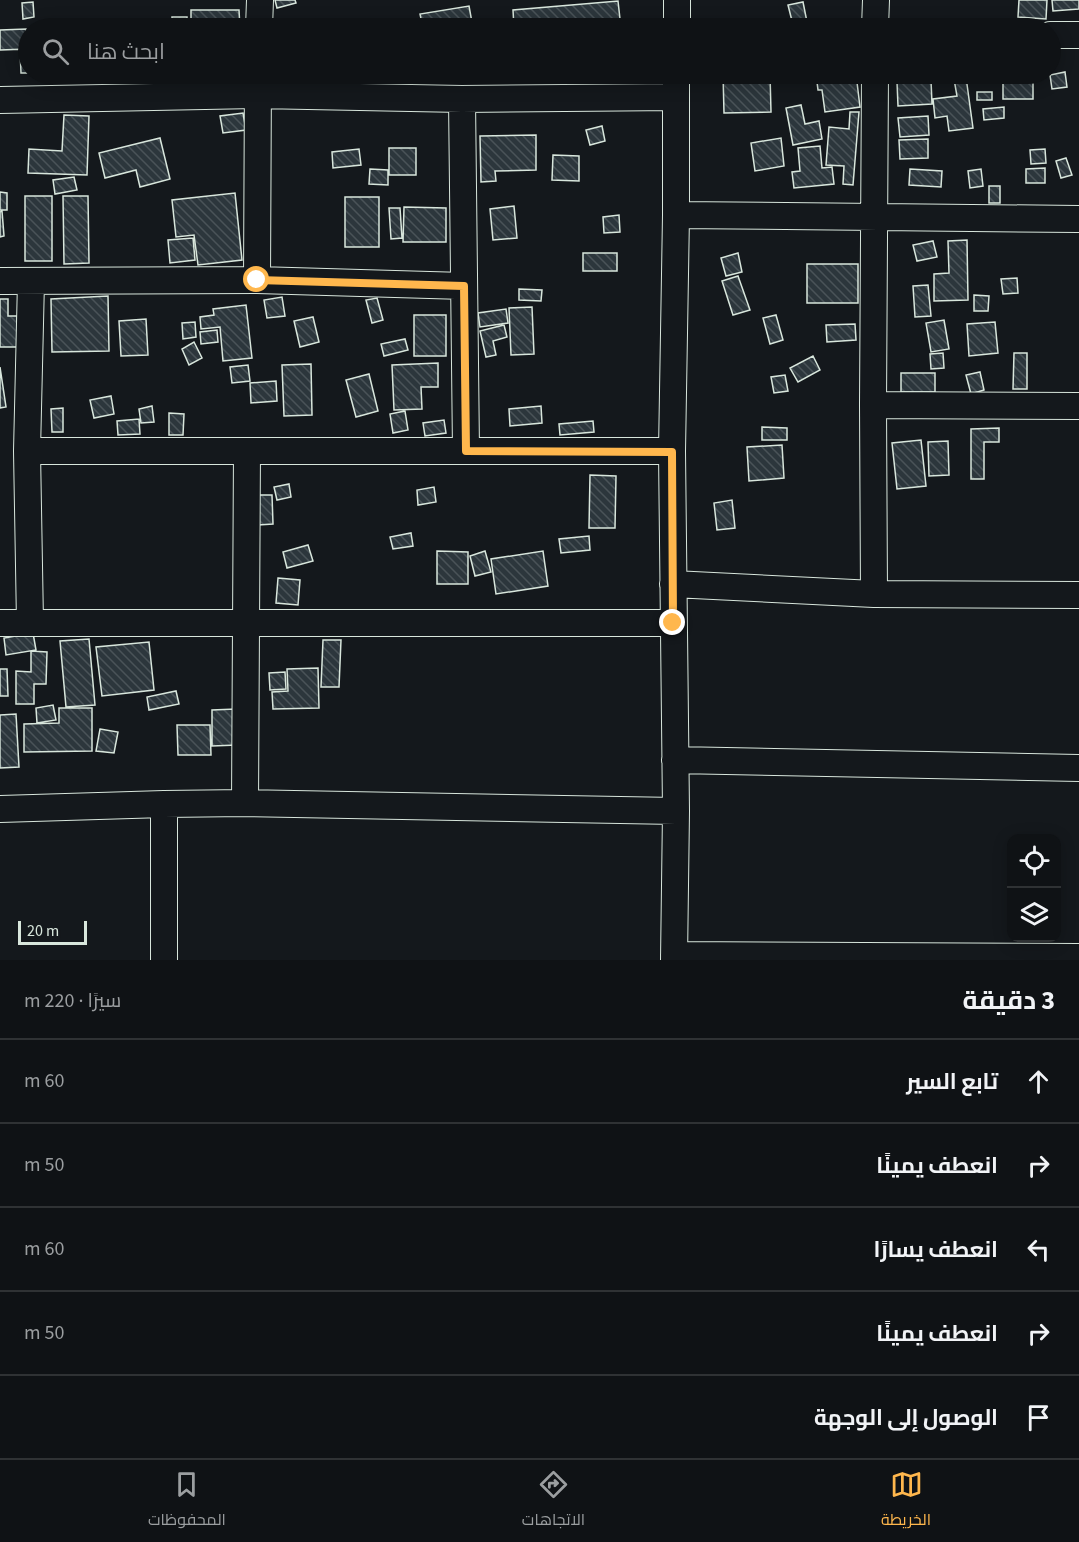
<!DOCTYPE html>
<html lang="ar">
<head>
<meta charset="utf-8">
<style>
  :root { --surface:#0f1215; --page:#1d2022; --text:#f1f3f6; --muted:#9b9ea0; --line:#2f3234; --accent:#ffb74d }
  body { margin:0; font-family:"Source Sans 3",Cairo,sans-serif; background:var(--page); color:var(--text); direction:rtl }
  .controls { position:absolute; right:18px; bottom:18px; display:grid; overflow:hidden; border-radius:12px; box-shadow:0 3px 15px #0003 }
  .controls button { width:54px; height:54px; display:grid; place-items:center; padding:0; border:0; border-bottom:2px solid var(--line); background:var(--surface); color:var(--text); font:30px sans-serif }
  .scale { position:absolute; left:18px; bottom:15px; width:69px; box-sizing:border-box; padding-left:6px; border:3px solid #d8e6dc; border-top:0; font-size:16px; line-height:21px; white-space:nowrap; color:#d8e6dc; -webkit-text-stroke:4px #14181c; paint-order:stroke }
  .stop { position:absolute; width:18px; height:18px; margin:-14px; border:4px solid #ffb74d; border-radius:50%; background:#fff }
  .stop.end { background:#ffb74d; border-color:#fff; box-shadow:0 2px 6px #0008 }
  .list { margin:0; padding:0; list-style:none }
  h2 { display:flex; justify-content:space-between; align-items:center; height:78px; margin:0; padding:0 24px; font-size:26px }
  h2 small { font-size:20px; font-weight:400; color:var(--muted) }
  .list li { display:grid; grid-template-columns:39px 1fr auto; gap:18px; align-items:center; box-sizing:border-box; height:84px; padding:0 24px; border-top:2px solid var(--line) }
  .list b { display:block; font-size:22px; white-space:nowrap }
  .list em { font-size:20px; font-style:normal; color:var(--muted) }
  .icon { flex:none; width:33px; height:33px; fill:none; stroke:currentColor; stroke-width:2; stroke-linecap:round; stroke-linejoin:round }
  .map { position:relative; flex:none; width:1079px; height:960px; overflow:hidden; direction:ltr }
  .search { position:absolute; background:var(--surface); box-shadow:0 3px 15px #0003; left:18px; right:18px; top:18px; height:66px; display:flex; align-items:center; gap:15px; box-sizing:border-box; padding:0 21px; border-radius:33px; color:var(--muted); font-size:22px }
  .sheet { height:498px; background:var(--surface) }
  nav { display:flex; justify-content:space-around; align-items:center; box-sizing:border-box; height:84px; border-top:2px solid var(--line); background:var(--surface); font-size:16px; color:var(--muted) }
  nav a { display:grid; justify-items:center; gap:3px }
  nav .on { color:var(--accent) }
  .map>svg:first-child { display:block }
  .building { fill:url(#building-back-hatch); stroke:#d8e6dc; stroke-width:1.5 }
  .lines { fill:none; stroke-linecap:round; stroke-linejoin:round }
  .minor-casing { stroke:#d8e6dc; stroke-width:28 }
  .minor { stroke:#14181c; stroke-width:26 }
  .route { stroke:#ffb74d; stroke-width:8 }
</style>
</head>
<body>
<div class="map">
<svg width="1079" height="960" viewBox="0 0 1079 960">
  <defs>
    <pattern id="building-back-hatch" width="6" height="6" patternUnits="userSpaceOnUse" patternTransform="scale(1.5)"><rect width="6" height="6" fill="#2c363c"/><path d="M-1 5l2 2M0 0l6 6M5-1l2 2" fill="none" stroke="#4a5358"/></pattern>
  </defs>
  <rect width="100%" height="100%" fill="#14181c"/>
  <path class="building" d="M275 0H295L296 3 277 8Z
    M1019 0H1047L1046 19 1018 17Z
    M1052 0H1079V9L1053 11Z
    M618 1 621 28H514L513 10Z
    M33 2 34 17 23 19 22 3Z
    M803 2 807 22 793 25 788 5Z
    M469 6 473 28H423L420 14Z
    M191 10H239L240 28H191Z
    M172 17H187V28H172Z
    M26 29 27 49 0 50V30Z
    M20 50H28V73H21Z
    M1065 72 1067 87 1052 89 1050 75Z
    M518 74H580L518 79Z
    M723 74H770L771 112 724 113Z
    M816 74H856L860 107 825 112 822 90H818Z
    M934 74H949L950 81 935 83Z
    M1003 74H1033V99H1003Z
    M966 77 973 128 949 131 947 116 935 118 933 99 957 96 954 79Z
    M931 80 932 104 898 106 897 82Z
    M977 92H992V100H977Z
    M801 105 805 124 819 121 822 139 793 145 786 108Z
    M1004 107V118L984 120 983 109Z
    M850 112H859L853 185 843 184 844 166 826 165 829 127 849 129Z
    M243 113 246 130 223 133 220 116Z
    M64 115 89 116 87 175 28 173 29 149 62 151Z
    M928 116 929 135 900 137 898 118Z
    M602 126 605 141 590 145 586 130Z
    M536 135V170L495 171 496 181 481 182 480 136Z
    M160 138 170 179 140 187 136 170 105 178 99 153Z
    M781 138 784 166 755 171 751 143Z
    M928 139V158L900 159 899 140Z
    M820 146 822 168 832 167 834 184 794 188 792 172 800 171 798 148Z
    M389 148H416V175H389Z
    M359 149 361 165 333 168 332 152Z
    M1045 149 1046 163 1031 164 1030 150Z
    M553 155 579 156V181L552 180Z
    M1066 158 1072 175 1061 178 1056 161Z
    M1045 168V183H1026V169Z
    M370 169 388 170V185L369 184Z
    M910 169 942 171 941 187 909 185Z
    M981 169 983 186 970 188 968 171Z
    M74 177 77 190 55 194 53 180Z
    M989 186H1000V203H989Z
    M0 192 7 193V210H0Z
    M235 193 242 260 198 265 194 235 176 237 172 200Z
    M25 196H52V261H25Z
    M63 196H88L89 263 64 264Z
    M345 197H379V247H345Z
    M514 206 517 238 493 240 490 209Z
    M404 207 446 208V242H403Z
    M389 208H400L402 238 391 239Z
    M2 211 4 236 0 237V212Z
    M619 215 620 232 604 233 603 217Z
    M193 238 195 260 170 263 168 240Z
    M967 240 968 300 934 301V274L949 273 948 241Z
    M933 241 937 257 917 261 913 245Z
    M583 253H617V271H583Z
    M738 253 742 272 726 276 721 258Z
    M807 264H858V303H807Z
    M738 276 750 310 733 315 722 281Z
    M1017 278 1018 293 1003 294 1001 279Z
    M928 285 931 316 915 317 913 286Z
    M519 289 542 290 541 301 519 300Z
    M974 295 989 296 988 311H974Z
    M108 296 109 351 52 352 51 299Z
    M282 297 285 316 267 318 264 300Z
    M377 298 383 320 372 323 366 300Z
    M0 299H8V316H17V347H0Z
    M246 305 252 358 223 361 220 327 201 329 200 317 214 315 213 309Z
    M532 307 534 354 511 355 509 308Z
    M506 309 508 323 480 327 478 313Z
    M414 315H446V356H414Z
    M776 315 783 340 770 344 763 318Z
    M313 317 319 342 300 347 294 321Z
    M146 319 148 355 121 356 119 321Z
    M944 320 949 349 931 352 926 323Z
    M195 322 196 337 183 339 182 323Z
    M995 322 998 353 969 356 967 324Z
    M855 324 856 340 827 342 826 325Z
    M504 325 507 337 493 341 496 355 486 357 480 331Z
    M217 330 218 342 201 344 200 332Z
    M405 339 408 350 384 356 381 344Z
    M194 342 202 358 189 365 182 349Z
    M943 353 944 368 931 369 930 354Z
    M1014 353H1027V389H1013Z
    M813 356 820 370 798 382 790 368Z
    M438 363V387H421L422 409 394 410 392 365Z
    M311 364 312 415 284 416 282 365Z
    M248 365 250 381 232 383 230 367Z
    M0 367 6 407 0 408Z
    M980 372 984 390 971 394 966 375Z
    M901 373H935V392H901Z
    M369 374 378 411 356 417 346 380Z
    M785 375 788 391 774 393 771 377Z
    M276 381 277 401 251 403 250 383Z
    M111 396 114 414 94 418 90 400Z
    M152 406 154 422 141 423 139 409Z
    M541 406 542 423 510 426 509 409Z
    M63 408V432H52L51 409Z
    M405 411 408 430 393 433 390 414Z
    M169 413 184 414 183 435H169Z
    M139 419 140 434 118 435 117 421Z
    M444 420 446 433 425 436 423 423Z
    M593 421 594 432 560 435 559 424Z
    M762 427 787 428V440H762Z
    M999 428V442H984V479H971V429Z
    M921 440 926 486 897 489 892 443Z
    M948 441 949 475 929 476 928 442Z
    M782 445 784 478 749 481 747 447Z
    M590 475 616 476 615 528H589Z
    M289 484 291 497 277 500 274 487Z
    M434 487 436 502 418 505 417 490Z
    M257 495H272L273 524 258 525Z
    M732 500 735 528 717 530 714 503Z
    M411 533 413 546 393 549 390 537Z
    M589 536 590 550 561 553 559 539Z
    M308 545 313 561 287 568 283 552Z
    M437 551 468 552V584H437Z
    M485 551 491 572 475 576 470 556Z
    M543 551 548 586 496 594 491 559Z
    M278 578 300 580 298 605 276 603Z
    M33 633 36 650 6 655 4 638Z
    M89 639 95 705 66 707 60 641Z
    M323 640H341L339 687H321Z
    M149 642 154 690 102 696 96 647Z
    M31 651 47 652 46 684H34V704H16V671L31 672Z
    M318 668 319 708 273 709 272 692 288 691 287 669Z
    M0 669H7L8 696H0Z
    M285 672 286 689 270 690 269 673Z
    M176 691 179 704 149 710 147 697Z
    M53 705 56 720 37 723 36 708Z
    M59 708H92V751L24 752V724L59 723Z
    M236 709 237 745 212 746V710Z
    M16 714 19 767 0 768V715Z
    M177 725H210L211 755H178Z
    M100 729 118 732 114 753 96 751Z"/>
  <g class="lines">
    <defs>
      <path id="minor" d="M259 28 260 0
        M677 28V0
        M875 28 876 0
        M1050 35H1079
        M462 99 466 451
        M0 100 257 95 462 99 676 97
        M676 215 1079 219
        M257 280 258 74
        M0 281 257 280 464 286
        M873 405 1079 406
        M27 451H672
        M673 584 874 594 1079 595
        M874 594 873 405 875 74
        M0 623H673
        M30 623 27 451 31 281
        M675 760 1079 768
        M245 803 247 451
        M164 804V960
        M0 809 164 804 245 803 676 811
        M674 955 1079 957
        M674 960 676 811 672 451 676 215V74"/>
    </defs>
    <use href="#minor" class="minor-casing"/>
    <use href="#minor" class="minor"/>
  </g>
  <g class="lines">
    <path class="route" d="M257 280 464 286 466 451 672 452 673 623"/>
  </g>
</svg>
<div class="controls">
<button><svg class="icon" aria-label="locate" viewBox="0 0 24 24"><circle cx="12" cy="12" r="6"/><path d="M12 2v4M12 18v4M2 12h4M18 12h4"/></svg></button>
<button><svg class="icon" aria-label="layers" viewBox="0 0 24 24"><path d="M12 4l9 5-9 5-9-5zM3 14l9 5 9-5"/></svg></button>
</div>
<div class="scale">20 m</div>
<div class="stop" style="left:257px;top:280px"></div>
<div class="stop end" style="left:673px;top:623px"></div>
<div class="search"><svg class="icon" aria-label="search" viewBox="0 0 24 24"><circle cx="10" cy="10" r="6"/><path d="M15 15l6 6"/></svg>ابحث هنا</div>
</div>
<section class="sheet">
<h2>3 دقيقة<small>سيرًا · 220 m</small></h2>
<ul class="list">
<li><svg class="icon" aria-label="ahead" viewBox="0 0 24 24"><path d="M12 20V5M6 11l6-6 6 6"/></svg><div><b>تابع السير</b></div><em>60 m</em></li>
<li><svg class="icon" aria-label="right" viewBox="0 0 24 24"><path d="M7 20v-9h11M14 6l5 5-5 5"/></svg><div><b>انعطف يمينًا</b></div><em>50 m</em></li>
<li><svg class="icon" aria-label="left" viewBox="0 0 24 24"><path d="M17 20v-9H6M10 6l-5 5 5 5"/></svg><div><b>انعطف يسارًا</b></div><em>60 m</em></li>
<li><svg class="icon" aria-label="right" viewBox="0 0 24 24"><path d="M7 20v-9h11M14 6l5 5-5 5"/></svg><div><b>انعطف يمينًا</b></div><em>50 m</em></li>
<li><svg class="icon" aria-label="arrive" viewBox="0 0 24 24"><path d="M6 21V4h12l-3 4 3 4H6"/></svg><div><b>الوصول إلى الوجهة</b></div></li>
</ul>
</section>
<nav>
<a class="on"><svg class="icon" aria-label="map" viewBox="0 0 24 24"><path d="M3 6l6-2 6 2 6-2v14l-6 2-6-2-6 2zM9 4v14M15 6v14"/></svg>الخريطة</a>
<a><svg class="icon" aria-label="directions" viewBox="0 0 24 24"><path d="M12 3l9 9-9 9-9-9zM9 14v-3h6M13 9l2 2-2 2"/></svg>الاتجاهات</a>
<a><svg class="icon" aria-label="saved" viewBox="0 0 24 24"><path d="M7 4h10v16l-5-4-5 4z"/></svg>المحفوظات</a>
</nav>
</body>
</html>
